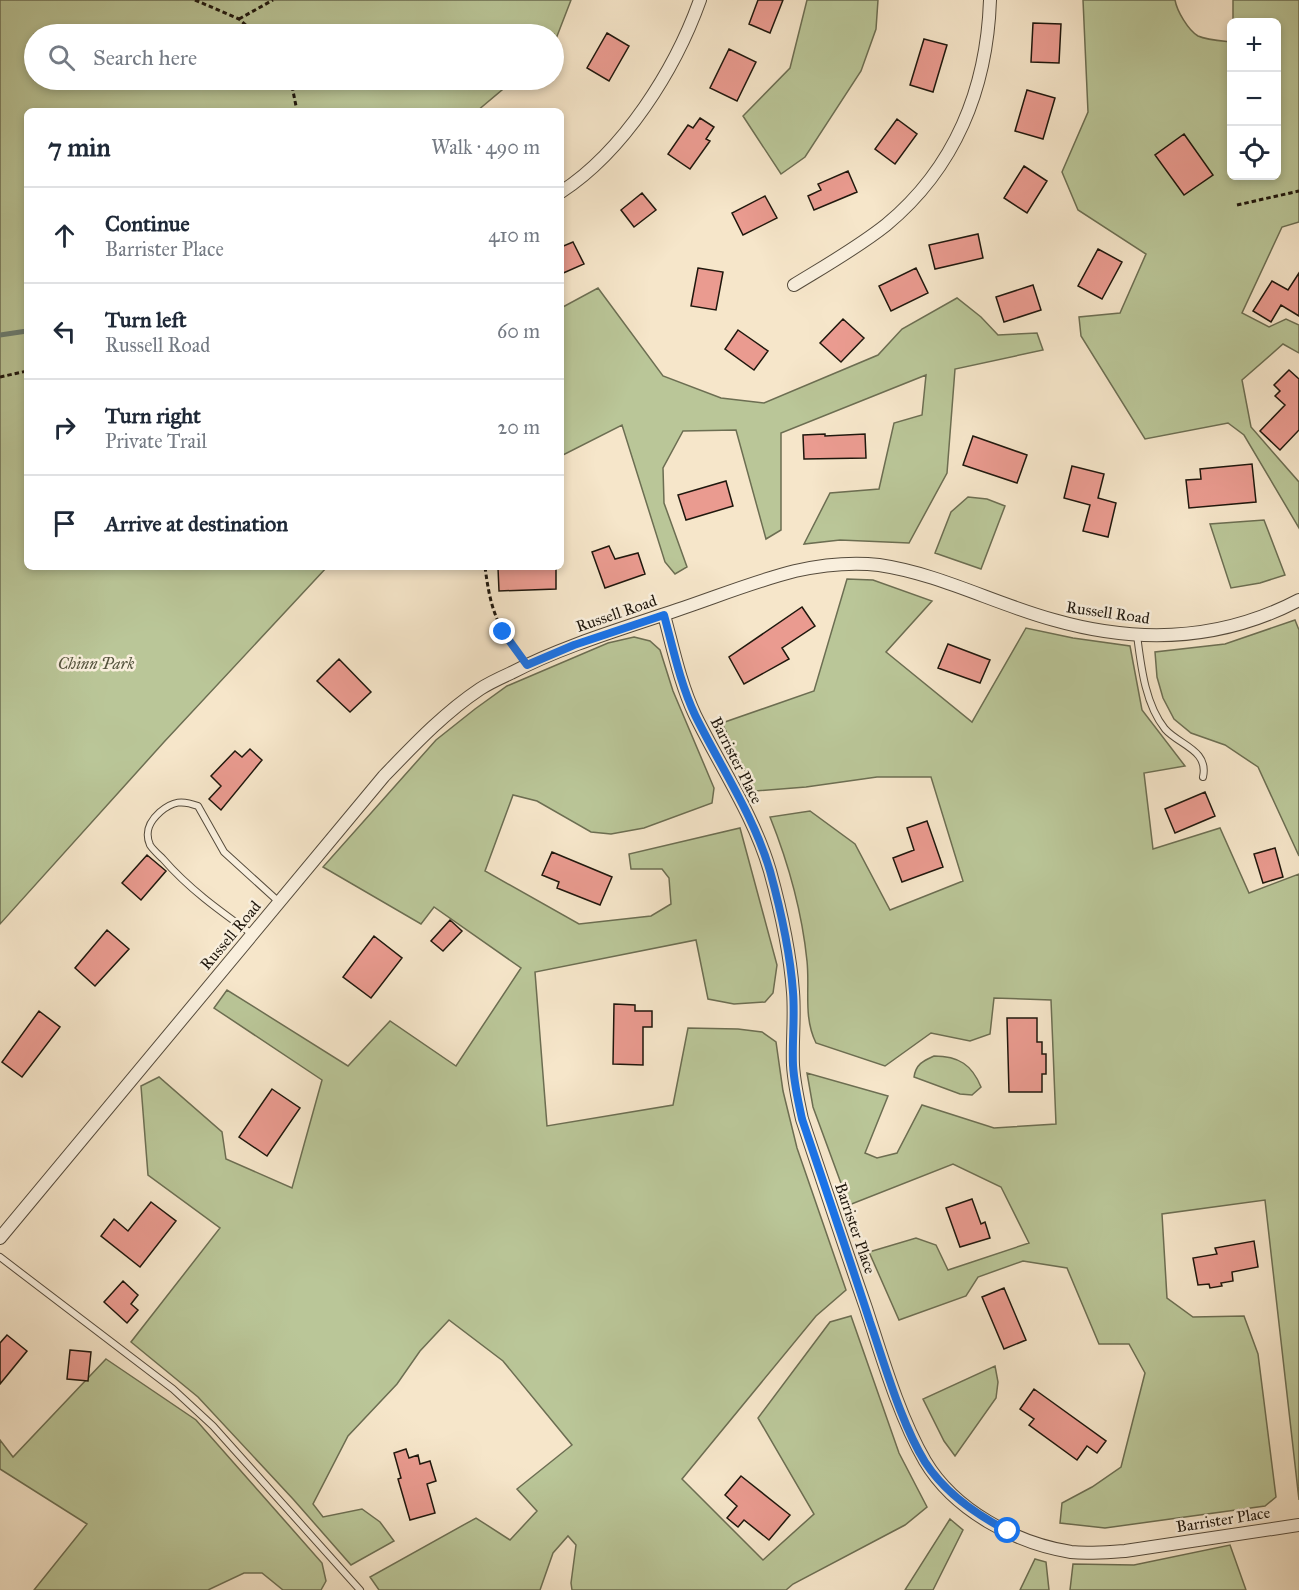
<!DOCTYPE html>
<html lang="en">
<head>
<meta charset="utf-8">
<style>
  :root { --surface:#fff; --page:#f2f2f3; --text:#1f2937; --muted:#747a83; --line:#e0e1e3 }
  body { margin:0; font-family:"IM FELL Great Primer",serif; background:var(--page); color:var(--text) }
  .controls { position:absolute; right:18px; top:18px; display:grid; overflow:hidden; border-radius:9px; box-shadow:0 3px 9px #0003 }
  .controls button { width:54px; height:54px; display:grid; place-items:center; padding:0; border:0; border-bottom:2px solid var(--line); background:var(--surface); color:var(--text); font:30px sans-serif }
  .stop { position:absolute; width:18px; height:18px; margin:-14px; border:4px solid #1a73e8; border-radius:50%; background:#fff }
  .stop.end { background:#1a73e8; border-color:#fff; box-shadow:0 2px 6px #0008 }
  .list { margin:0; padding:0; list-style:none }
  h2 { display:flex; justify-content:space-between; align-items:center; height:78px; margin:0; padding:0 24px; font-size:26px }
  h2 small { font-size:20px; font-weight:400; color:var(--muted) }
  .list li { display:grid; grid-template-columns:39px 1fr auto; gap:18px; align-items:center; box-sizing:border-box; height:96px; padding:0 24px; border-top:2px solid var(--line) }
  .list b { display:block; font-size:22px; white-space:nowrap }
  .list p { margin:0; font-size:20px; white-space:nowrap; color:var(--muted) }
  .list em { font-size:20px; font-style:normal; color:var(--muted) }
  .icon { flex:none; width:33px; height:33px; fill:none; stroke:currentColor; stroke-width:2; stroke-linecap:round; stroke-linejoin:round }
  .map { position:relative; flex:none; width:1299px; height:1590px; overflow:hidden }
  .search { position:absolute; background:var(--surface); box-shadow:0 3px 9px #0003; left:24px; top:24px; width:540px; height:66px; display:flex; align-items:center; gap:15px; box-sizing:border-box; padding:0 21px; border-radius:33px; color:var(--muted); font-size:22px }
  .panel { position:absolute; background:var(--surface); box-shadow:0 3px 9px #0003; left:24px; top:108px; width:540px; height:462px; border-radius:9px }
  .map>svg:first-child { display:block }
  .green { fill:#bac698; stroke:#6c6e52; stroke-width:1.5 }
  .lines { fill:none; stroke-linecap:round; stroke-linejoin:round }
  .stream { stroke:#6b7c71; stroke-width:5 }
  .building { fill:#ea9b90; stroke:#1f170d; stroke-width:1.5 }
  .lane-casing { stroke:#554b3c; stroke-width:8 }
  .street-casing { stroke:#554b3c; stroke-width:14 }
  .path { stroke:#1f170d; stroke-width:3; stroke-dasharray:4.5 3; stroke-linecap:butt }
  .lane { stroke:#f9efdd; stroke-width:6 }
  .street { stroke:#f9efdd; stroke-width:12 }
  .route { stroke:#1a73e8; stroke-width:8 }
  .labels { text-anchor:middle; stroke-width:5; stroke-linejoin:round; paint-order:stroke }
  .street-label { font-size:16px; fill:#1f170d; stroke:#f9efdd }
  .park-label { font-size:16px; font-style:italic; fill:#55543e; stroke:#f9efdd }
</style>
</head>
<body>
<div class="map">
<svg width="1299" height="1590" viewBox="0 0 1299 1590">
  <rect width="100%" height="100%" fill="#f6e6ca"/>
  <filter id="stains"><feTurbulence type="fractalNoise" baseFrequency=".00333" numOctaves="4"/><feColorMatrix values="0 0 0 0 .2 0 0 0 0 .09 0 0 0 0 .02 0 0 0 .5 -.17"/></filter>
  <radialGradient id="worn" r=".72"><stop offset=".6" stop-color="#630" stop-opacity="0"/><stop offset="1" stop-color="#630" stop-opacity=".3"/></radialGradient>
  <path class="green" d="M0 0H571L554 44V34H34V80H514L477 111H27V567H327L164 742 0 924Z
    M807 0H878L876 29 861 71 805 157 781 174 743 116 790 68Z
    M1083 0H1175C1177 11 1188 30 1198 36 1207 40 1222 41 1231 42L1232 176H1276V22H1233V0H1299V222L1282 227 1242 313 1269 327 1286 319 1299 325V353L1283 344 1242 380 1251 427 1299 482V528L1244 435 1228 423 1145 439 1081 336 1079 317 1120 313 1146 254 1078 210 1062 172 1088 112Z
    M598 288 663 376 721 398 764 403 878 355 902 329 957 298 981 317 998 335 1037 333 1043 350 955 369 947 473 909 543 840 540 804 544 830 493 879 489 894 423 922 415 926 375 781 433V530L766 539 736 430 683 431 663 468 664 503 687 567 675 574 665 562 622 425 561 456V308Z
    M968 497 987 499 1005 506 981 569 935 553 951 512Z
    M1264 520 1285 575 1260 583 1231 588 1210 524Z
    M847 579 873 580 932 601 886 652 972 722 1026 628 1073 638 1130 646 1142 710 1185 766 1144 773 1153 849 1220 828 1249 893 1299 874V1500L1265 1200 1162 1214 1167 1298 1193 1317 1244 1316 1258 1354 1276 1497 1265 1506 1105 1528 1060 1523 1062 1503 1092 1487 1121 1467 1145 1373 1129 1344H1099L1067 1268 1023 1261 978 1277 966 1296 899 1320 869 1252 916 1238 936 1245 948 1270 1029 1243 1001 1187 953 1164 849 1205 813 1107 807 1073 888 1096 865 1153 877 1158 897 1153 922 1105 994 1128 1056 1124 1051 1000 994 998 990 1034 970 1041 931 1033 885 1066 816 1043C803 1017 810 989 807 961 802 912 788 862 770 817L810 811 855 844 890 910 963 881 931 777H877L806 787 755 791 722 723 814 691Z
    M1295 620 1299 630V856L1258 767 1225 745 1191 733 1174 719 1163 698 1157 677 1155 652 1225 644Z
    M634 637 650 641 660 650 673 691 714 788 712 803 644 828 611 834 591 832 537 801 513 795 485 871 579 924 651 916 671 904 669 878 662 869H631L629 854 740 828 777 965 773 993 765 1002 734 1004 708 999 696 940 535 972 547 1126 673 1105 688 1028 738 1029 762 1032 776 1042 783 1091 797 1148 846 1290 816 1316 682 1479 763 1560 814 1514 758 1418 830 1322 851 1316 899 1453 927 1507 905 1525 793 1584 786 1590H572L571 1583 576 1545 568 1536 553 1553 540 1590H379L370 1577 476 1518 510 1540 537 1511 517 1489 572 1445 503 1361 449 1320 420 1351 397 1384 348 1436 313 1504 323 1517 362 1509 380 1522 394 1541 351 1565 293 1499 198 1397 131 1342 220 1228 148 1175 141 1086 159 1077 222 1132 226 1159 292 1188 322 1080 214 1008 227 990 348 1066 390 1021 456 1066 521 968 434 907 421 924 323 867 436 740 475 709 507 686 608 643Z
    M934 1056C959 1056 972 1065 981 1087L972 1095 960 1094 914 1077C916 1064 923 1061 934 1056Z
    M106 1359 196 1420 322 1563 326 1581 321 1590H283L262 1573H244L208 1590H34L87 1524 0 1469V1440L13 1457Z
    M995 1366 998 1382 996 1398 955 1456 944 1441 923 1399Z
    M950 1519 963 1530 933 1590H905Z
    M1230 1545 1246 1590H1070L1073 1564 1134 1565Z
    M1035 1559 1046 1562 1049 1590H1020Z"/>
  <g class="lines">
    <path class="stream" d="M0 335 27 331"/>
  </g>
  <path class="building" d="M758 0H783L770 33 749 24Z
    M1033 23 1061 24 1059 63 1031 62Z
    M607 33 629 46 609 81 587 68Z
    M924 39 947 45 933 92 910 85Z
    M729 49 756 62 737 101 710 88Z
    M1027 90 1055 98 1043 139 1015 131Z
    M700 118 714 127 706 139 710 141 690 169 668 154 688 125 693 128Z
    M897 119 917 134 895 164 875 149Z
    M1184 134 1213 175 1184 195 1155 155Z
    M1024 166 1047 181 1027 213 1004 198Z
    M848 171 857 192 814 210 808 196 821 190 818 184Z
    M642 193 656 210 634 227 621 210Z
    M765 196 777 218 743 235 732 213Z
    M978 234 983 258 935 269 929 245Z
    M573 242 584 264 561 274V247Z
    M1098 249 1122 262 1102 299 1078 286Z
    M698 268 723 272 716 310 691 306Z
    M916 268 928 293 891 311 879 286Z
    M1299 273V316L1281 305 1271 322 1253 311 1272 281 1288 290Z
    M1033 285 1041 310 1004 322 996 297Z
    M843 319 864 338 841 362 820 343Z
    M738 330 768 351 754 370 725 349Z
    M1289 370 1299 379V430L1280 450 1260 431 1285 405 1275 396 1280 391 1274 385Z
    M825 434V436L865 434 866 458 804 459 803 435Z
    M973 436 1027 455 1017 483 963 465Z
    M1252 464 1256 502 1189 508 1186 480 1201 479 1200 469Z
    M1072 466 1104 474 1098 498 1116 503 1108 537 1083 531 1090 505 1064 498Z
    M726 481 733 506 686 520 678 495Z
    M609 546 615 559 638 553 645 574 605 588 592 552Z
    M556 567V589L499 591 498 568Z
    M802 607 815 626 782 648 789 659 744 684 729 657Z
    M948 644 990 660 980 683 938 668Z
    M339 659 371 692 350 712 317 681Z
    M250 749 262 760 221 810 209 799 221 786 211 776 235 751 242 757Z
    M1205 792 1215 816 1175 833 1165 809Z
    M927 821 943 867 902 882 893 858 914 850 907 828Z
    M1275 848 1283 877 1263 883 1254 854Z
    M552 852 612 877 600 905 557 888 559 882 542 875Z
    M147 855 166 871 141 900 122 883Z
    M450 920 462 931 443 951 431 941Z
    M107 930 129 949 95 986 75 968Z
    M374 936 402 958 371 998 343 977Z
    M614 1004 635 1005V1011H652V1027H643V1065L613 1064Z
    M39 1011 60 1027 22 1077 2 1062Z
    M1007 1018H1037V1042H1042V1054H1046V1074H1042V1092H1009Z
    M272 1089 300 1108 267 1156 239 1137Z
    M972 1199 981 1224 985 1222 990 1238 960 1247 946 1208Z
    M151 1202 176 1221 140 1267 101 1236 114 1219 128 1231Z
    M1254 1241 1258 1267 1232 1272 1233 1281 1221 1283 1222 1286 1210 1288 1209 1284 1198 1285 1193 1258 1217 1254 1215 1248Z
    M123 1281 138 1295 131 1304 138 1310 127 1323 104 1302Z
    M1004 1288 1026 1340 1004 1349 982 1297Z
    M7 1335 27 1351 0 1384V1343Z
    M70 1350 91 1352 88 1381 67 1379Z
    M1034 1389 1106 1441 1097 1453 1087 1446 1077 1460 1029 1425 1034 1419 1020 1409Z
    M406 1449 409 1458 418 1455 420 1464 430 1461 436 1481 427 1484 435 1513 410 1520 398 1479 401 1478 394 1453Z
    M741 1476 790 1515 769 1540 744 1520 738 1527 727 1518 737 1506 725 1495Z"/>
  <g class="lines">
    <defs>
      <path id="lane" d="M1137 635C1141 666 1145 704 1165 729 1179 745 1209 750 1203 777
        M252 934C220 911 189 889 163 859 159 855 153 850 150 845 144 831 150 821 160 812 173 801 182 800 198 806L224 852 279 902
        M0 1257 173 1389 213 1426 360 1590"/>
      <path id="street" d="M561 192C624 151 675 70 700 0
        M794 285C825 266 857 248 886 225 955 168 987 89 990 0
        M664 615C673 648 680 683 695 715 720 766 754 816 770 871 781 911 790 951 793 992 795 1017 792 1041 793 1065 794 1083 798 1101 802 1119 823 1182 844 1245 866 1308 882 1357 899 1416 925 1461 954 1510 1015 1543 1071 1552 1089 1554 1107 1552 1125 1551L1299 1525
        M0 1238 384 776C414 745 444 713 480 689 489 683 500 678 511 673 563 646 621 629 677 610 716 597 755 581 795 571 822 565 852 562 879 565 940 574 995 604 1054 620 1138 644 1221 641 1299 600"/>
    </defs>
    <use href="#lane" class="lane-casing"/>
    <use href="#street" class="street-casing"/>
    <path class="path" d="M195 0 239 19 256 34
      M239 19 273 0
      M288 80 292 86 297 111
      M1237 205 1299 191
      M0 377 27 371
      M485 567C490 605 495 623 518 654"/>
    <use href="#lane" class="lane"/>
    <use href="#street" class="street"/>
  </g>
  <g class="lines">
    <path class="route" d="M503 632 527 665 574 645 664 615C673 648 680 683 695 715 720 766 754 816 770 871 781 911 790 951 793 992 795 1016 792 1041 793 1065 794 1083 798 1101 802 1119 825 1187 848 1254 870 1322 885 1365 901 1423 925 1462 945 1493 975 1514 1008 1531"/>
  </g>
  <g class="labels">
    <g class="street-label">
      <text transform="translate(1108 612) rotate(8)" y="6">Russell Road</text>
      <text transform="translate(616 613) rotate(-19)" y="6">Russell Road</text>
      <text transform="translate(737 760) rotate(63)" y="6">Barrister Place</text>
      <text transform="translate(230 935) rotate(-50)" y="6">Russell Road</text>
      <text transform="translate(856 1228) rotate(71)" y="6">Barrister Place</text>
      <text transform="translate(1223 1519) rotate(-9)" y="6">Barrister Place</text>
    </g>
    <g class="park-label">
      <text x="96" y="669">Chinn Park</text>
    </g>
  </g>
  <rect width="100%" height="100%" filter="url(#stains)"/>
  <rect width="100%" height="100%" fill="url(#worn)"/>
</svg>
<div class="controls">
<button>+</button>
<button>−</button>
<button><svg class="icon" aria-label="locate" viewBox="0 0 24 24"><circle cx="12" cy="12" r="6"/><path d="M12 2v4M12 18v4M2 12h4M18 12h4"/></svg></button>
</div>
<div class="stop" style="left:1008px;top:1531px"></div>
<div class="stop end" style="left:503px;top:632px"></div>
<div class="search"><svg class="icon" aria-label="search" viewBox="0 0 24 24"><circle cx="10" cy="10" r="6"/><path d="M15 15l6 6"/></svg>Search here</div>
<section class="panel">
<h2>7 min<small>Walk · 490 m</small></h2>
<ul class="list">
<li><svg class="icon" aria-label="ahead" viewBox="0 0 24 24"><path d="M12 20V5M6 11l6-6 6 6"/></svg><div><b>Continue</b><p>Barrister Place</p></div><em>410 m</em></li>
<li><svg class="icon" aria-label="left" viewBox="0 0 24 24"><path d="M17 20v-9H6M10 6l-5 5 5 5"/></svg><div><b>Turn left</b><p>Russell Road</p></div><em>60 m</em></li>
<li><svg class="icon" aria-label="right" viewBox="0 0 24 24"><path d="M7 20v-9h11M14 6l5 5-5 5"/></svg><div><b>Turn right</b><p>Private Trail</p></div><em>20 m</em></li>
<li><svg class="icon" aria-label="arrive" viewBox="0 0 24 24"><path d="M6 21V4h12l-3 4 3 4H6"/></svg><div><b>Arrive at destination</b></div></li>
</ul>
</section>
</div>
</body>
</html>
